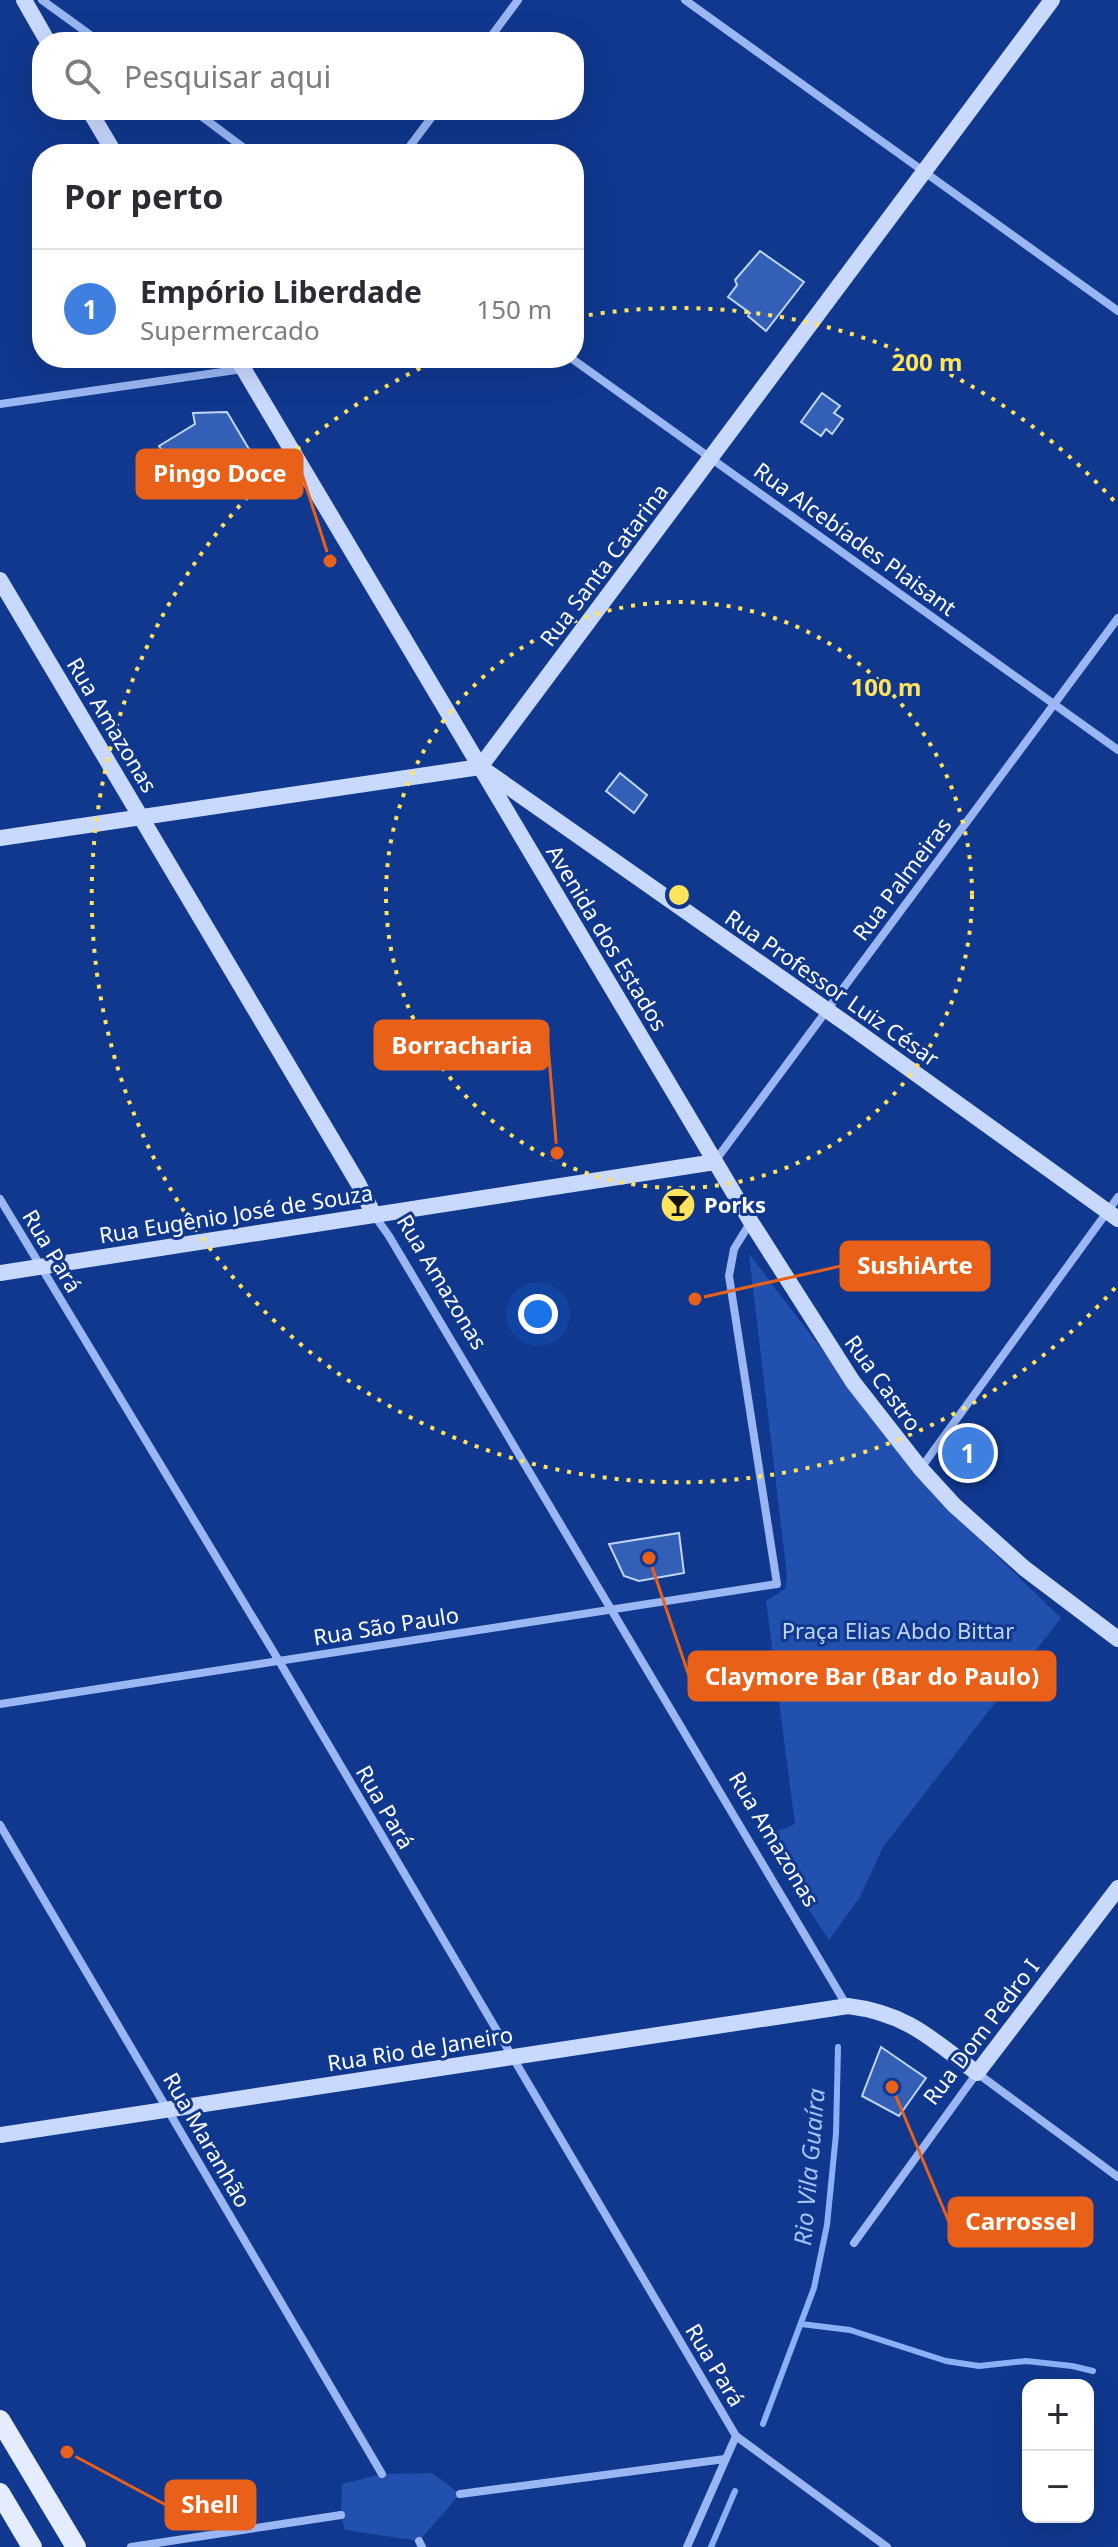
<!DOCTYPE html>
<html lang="pt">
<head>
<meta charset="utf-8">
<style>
  :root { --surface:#fff; --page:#f7f7f7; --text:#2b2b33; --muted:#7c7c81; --line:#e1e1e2; --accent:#8a7e45 }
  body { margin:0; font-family:"Noto Sans",sans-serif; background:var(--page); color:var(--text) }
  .controls { position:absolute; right:24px; bottom:24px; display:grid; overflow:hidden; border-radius:16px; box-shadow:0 8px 32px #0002 }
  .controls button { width:72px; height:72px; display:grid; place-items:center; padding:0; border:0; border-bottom:2px solid var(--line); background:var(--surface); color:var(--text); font:40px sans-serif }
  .you { position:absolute; left:538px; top:1314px; width:28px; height:28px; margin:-20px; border:6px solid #fff; border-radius:50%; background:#1a73e8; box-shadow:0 0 0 12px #1a73e833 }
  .badge { display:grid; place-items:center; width:52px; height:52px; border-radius:50%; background:var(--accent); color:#fff; font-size:26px; font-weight:700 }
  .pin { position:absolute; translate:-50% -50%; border:4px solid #fff; box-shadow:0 2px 8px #0006 }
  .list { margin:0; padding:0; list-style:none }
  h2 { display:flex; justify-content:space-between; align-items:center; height:104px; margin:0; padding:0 32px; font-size:34px }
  h2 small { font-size:26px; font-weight:400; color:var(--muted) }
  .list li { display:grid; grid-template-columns:52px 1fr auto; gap:24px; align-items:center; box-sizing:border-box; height:120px; padding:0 32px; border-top:2px solid var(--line) }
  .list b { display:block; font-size:30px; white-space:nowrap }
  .list p { margin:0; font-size:26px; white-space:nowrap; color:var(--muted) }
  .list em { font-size:26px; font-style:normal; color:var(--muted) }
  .icon { flex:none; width:44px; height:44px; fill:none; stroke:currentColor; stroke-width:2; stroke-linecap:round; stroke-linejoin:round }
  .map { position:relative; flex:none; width:1118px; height:2547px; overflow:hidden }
  .search { position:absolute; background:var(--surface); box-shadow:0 8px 32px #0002; left:32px; top:32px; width:552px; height:88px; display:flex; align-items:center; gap:20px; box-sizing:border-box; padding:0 28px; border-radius:32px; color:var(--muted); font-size:30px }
  .panel { position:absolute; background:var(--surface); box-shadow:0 8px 32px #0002; left:32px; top:144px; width:552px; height:224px; border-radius:32px }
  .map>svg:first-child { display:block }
  .green { fill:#2250af }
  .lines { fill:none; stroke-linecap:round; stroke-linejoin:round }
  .stream { stroke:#8bb0f6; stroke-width:6 }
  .building { fill:#345fb7; stroke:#c1d5fd; stroke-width:2 }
  .street { stroke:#9ab7f3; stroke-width:8 }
  .secondary { stroke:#c9d9fd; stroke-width:16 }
  .primary { stroke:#e5ecff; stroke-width:20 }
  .ring { fill:none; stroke:#ffe35b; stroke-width:4; stroke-dasharray:4 8 }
  .labels { text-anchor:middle; stroke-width:6; stroke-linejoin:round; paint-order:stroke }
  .street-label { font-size:22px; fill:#fff; stroke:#10388f }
  .poi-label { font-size:22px; font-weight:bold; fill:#fff; stroke:#10388f; text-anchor:start }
  .park-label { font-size:22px; fill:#c1d5fd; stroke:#10388f }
  .water-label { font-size:24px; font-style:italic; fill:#a6c2fa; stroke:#10388f }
  .centre { fill:#ffe35b; stroke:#10388f; stroke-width:4 }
  .ring-label { font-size:24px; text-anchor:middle; font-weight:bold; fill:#ffe35b; stroke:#10388f; stroke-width:6; stroke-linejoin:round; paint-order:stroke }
  .leader { fill:none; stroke:#e96118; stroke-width:3 }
  .callout-dot { fill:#e96118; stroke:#10388f; stroke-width:3 }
  .callout { fill:#e96118; stroke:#e96118; stroke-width:3 }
  .callout-label { font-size:24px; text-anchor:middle; font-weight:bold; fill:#fff }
</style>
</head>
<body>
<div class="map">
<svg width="1118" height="2547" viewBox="0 0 1118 2547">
  <rect width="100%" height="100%" fill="#10388f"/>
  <path class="green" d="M749 1254 931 1492 1061 1618 883 1847 860 1897 829 1940 761 1838 795 1824 766 1601 785 1589 787 1576Z
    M432 2473 460 2494 419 2541 345 2530 341 2515 342 2484 382 2474Z"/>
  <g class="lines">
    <path class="stream" d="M801 2324 850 2330 946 2361 979 2366 1026 2361 1072 2366 1093 2371
      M763 2424 814 2288 827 2225 836 2134 838 2047
      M711 2547 735 2491"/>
  </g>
  <path class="building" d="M760 251 804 282 766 331 748 316 750 313 728 297 737 285 735 280Z
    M822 393 840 406 834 413 843 419 832 434 826 429 821 436 801 422Z
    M227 412 259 466 218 489 206 467 181 482 159 446 195 424 193 413Z
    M620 773 647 795 634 813 606 791Z
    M679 1533 684 1573 639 1581 624 1576 609 1544Z
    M881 2047 926 2078 899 2116 862 2096Z"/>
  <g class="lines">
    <path class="street" d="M42 0 100 42
      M685 0 1118 311
      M487 42 518 0
      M193 110 252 154
      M404 154 437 110
      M571 358 1118 750
      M0 404 243 369 252 358
      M715 1161 1118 618
      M0 1199 279 1661 736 2436 887 2547
      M374 1215 389 1236 847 2006
      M921 1468 1118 1197
      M0 1704 777 1584 729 1276 734 1249 750 1223
      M0 1825 382 2474
      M854 2243 977 2073 1118 2177
      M460 2494 725 2459
      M419 2541 422 2547
      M131 2547 341 2515
      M687 2547 736 2436"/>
    <path class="secondary" d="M24 0 48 42
      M89 110 115 154
      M237 358 751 1222 853 1382 921 1469 954 1505 1024 1568 1118 1639
      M0 580 358 1183 374 1215
      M486 771 851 1027 1118 1219
      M0 838 480 767 1052 0
      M0 1273 715 1162
      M0 2135 848 2006C906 2013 932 2039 977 2073L1118 1888"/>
    <path class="primary" d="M0 2420 76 2547
      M0 2493 32 2547"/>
  </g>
  <g class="ring">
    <circle cx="679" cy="895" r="293"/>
    <path d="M1115 1288A587 587 0 1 1 440 359M577 317A587 587 0 0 1 1115 502"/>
  </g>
  <defs>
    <symbol id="bar-disc" viewBox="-11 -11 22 22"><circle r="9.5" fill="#ffe35b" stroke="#10388f"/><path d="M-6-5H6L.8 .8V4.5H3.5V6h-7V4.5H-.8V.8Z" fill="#111"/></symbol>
  </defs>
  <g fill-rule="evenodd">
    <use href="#bar-disc" x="658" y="1185" width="40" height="40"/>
  </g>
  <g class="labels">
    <g class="street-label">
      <text transform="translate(855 539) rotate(36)" y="8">Rua Alcebíades Plaisant</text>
      <text transform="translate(604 565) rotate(-53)" y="8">Rua Santa Catarina</text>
      <text transform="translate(112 725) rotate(59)" y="8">Rua Amazonas</text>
      <text transform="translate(902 879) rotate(-53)" y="8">Rua Palmeiras</text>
      <text transform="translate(607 938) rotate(59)" y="8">Avenida dos Estados</text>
      <text transform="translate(832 988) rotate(35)" y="8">Rua Professor Luiz César</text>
      <text transform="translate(236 1214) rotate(-9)" y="8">Rua Eugênio José de Souza</text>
      <text transform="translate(52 1251) rotate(59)" y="8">Rua Pará</text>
      <text transform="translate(442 1282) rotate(59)" y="8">Rua Amazonas</text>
      <text transform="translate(883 1383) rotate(54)" y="8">Rua Castro</text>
      <text transform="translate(386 1626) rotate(-9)" y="8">Rua São Paulo</text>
      <text transform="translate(385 1807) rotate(60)" y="8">Rua Pará</text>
      <text transform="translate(774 1839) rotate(59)" y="8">Rua Amazonas</text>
      <text transform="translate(981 2032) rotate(-53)" y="8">Rua Dom Pedro I</text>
      <text transform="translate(420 2049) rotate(-9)" y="8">Rua Rio de Janeiro</text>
      <text transform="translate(207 2140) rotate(60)" y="8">Rua Maranhão</text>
      <text transform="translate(715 2365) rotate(59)" y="8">Rua Pará</text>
    </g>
    <g class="poi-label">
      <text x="704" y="1213">Porks</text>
    </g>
    <g class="park-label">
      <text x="898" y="1639">Praça Elias Abdo Bittar</text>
    </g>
    <g class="water-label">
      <text transform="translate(810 2167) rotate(-85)" y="8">Rio Vila Guaíra</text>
    </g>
  </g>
  <circle cx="679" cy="895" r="12" class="centre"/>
  <g class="ring-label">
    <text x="927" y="371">200 m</text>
    <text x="886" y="696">100 m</text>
  </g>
  <path class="leader" d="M330 561L302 474M557 1153L548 1045M695 1299L841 1266M649 1558L689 1676M892 2087L949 2222M67 2452L166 2505"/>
  <g class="callout-dot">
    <circle cx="330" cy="561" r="8"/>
    <circle cx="557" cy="1153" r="8"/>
    <circle cx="695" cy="1299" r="8"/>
    <circle cx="649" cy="1558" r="8"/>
    <circle cx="892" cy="2087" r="8"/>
    <circle cx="67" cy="2452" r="8"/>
  </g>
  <g class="callout">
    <rect x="137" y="450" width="165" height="48" rx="8"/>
    <rect x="375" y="1021" width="173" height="48" rx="8"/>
    <rect x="841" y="1242" width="148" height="48" rx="8"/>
    <rect x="689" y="1652" width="366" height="48" rx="8"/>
    <rect x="949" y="2198" width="143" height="48" rx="8"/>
    <rect x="166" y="2481" width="89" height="48" rx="8"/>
  </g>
  <g class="callout-label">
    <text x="220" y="482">Pingo Doce</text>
    <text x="462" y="1054">Borracharia</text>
    <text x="915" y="1274">SushiArte</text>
    <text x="872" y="1685">Claymore Bar (Bar do Paulo)</text>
    <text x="1021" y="2230">Carrossel</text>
    <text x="210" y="2513">Shell</text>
  </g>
</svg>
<div class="controls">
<button>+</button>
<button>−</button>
</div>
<div class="you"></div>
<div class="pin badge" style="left:968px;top:1453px;background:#3f7fe0">1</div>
<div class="search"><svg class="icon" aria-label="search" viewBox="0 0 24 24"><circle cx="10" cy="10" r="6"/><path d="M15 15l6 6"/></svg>Pesquisar aqui</div>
<section class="panel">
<h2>Por perto<small></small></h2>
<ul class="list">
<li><span class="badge" style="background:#3f7fe0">1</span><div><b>Empório Liberdade</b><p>Supermercado</p></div><em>150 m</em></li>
</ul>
</section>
</div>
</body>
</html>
